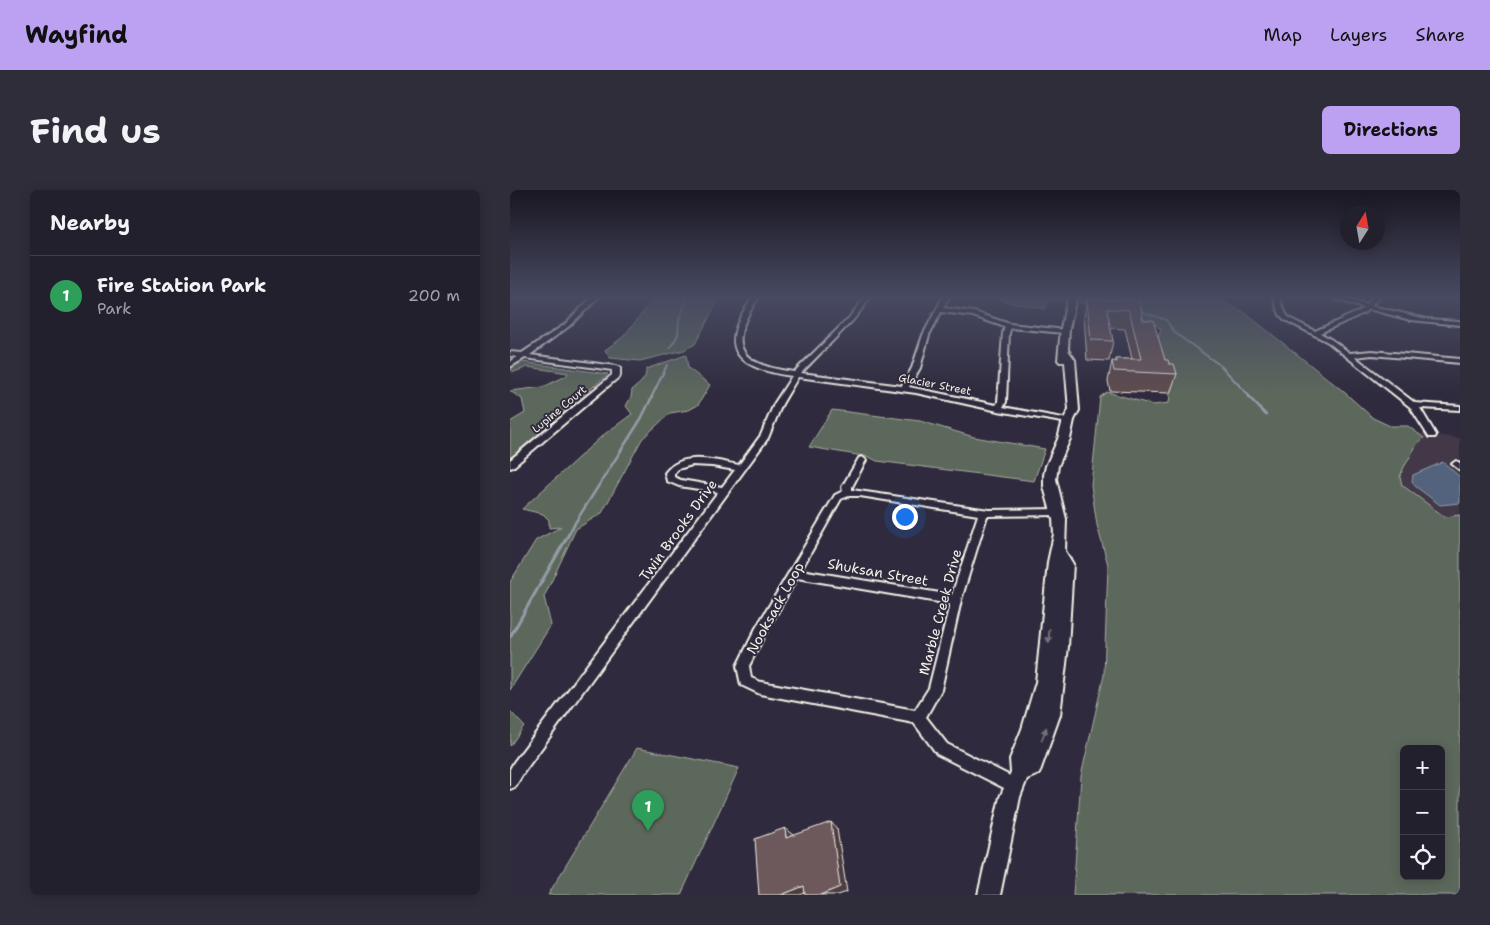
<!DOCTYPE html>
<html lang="en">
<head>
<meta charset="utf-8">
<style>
  :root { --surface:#23202e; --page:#2f2d3a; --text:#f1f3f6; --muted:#a3a3aa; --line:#403e4a; --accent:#bca0f2 }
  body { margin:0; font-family:"Shantell Sans",sans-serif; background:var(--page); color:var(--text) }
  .controls { position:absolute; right:15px; bottom:15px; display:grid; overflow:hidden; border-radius:8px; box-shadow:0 2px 12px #0003 }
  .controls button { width:45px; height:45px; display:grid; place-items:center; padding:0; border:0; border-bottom:1px solid var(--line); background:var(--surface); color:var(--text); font:25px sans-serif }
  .compass { position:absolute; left:830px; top:15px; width:45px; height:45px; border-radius:50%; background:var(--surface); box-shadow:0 2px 12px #0003; rotate:11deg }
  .you { position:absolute; left:394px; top:326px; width:18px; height:18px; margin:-12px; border:4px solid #fff; border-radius:50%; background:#1a73e8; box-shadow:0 0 0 8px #1a73e833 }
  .badge { display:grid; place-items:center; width:32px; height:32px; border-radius:50%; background:var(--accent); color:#fff; font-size:16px; font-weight:700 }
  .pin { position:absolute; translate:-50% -41px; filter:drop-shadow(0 1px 2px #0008) }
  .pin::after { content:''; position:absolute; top:26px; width:18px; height:15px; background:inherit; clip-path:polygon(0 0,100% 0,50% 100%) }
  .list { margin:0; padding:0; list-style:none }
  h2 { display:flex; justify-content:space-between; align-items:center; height:65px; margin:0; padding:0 20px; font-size:21px }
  h2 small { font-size:16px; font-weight:400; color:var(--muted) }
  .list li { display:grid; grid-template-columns:32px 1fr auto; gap:15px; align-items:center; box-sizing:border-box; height:80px; padding:0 20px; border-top:1px solid var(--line) }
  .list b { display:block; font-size:19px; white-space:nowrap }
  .list p { margin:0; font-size:16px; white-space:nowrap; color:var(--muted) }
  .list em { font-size:16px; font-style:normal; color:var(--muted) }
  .icon { flex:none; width:28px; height:28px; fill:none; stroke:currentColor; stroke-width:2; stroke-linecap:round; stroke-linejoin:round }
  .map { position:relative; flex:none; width:950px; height:705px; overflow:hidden; border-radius:8px }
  header { display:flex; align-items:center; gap:30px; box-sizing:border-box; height:70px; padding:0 25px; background:var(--accent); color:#111 }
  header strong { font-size:24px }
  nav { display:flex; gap:28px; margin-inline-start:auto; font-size:18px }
  .intro { display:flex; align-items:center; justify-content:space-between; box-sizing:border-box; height:120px; padding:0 30px }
  h1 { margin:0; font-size:35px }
  .button { padding:12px 22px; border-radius:8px; background:var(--accent); color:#111; font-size:18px; font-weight:700 }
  main { display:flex; gap:30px; padding:0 30px }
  aside { flex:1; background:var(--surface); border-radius:8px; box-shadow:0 2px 12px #0003 }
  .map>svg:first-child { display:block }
  .built { fill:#423846 }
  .green { fill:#5d685c; stroke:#a8aca2; fill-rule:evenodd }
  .water { fill:#52647d; stroke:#939ca8 }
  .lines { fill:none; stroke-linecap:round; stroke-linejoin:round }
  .stream-far2 { stroke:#939ca8; stroke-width:2 }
  .stream-far1 { stroke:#939ca8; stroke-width:2.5 }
  .stream { stroke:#939ca8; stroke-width:3 }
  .street-casing { stroke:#f4f1e8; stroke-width:4 }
  .secondary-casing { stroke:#f4f1e8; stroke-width:4 }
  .street { fill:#2f2a3d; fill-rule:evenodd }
  .secondary { fill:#2f2a3d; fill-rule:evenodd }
  .wall { fill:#5e4c4e; stroke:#f4f1e8 }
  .shaded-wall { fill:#4c3e40; stroke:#f4f1e8 }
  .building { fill:#6d585b; stroke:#f4f1e8 }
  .oneway { fill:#747079 }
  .labels { text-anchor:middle; stroke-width:4; stroke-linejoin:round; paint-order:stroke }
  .far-street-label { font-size:11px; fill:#f4f1e8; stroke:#2f2a3d }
  .street-label { font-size:14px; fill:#f4f1e8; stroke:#2f2a3d }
</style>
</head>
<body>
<header>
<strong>Wayfind</strong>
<nav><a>Map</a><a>Layers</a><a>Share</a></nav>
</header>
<div class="intro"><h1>Find us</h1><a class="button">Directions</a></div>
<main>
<aside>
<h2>Nearby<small></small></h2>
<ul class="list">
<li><span class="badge" style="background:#2e9e5b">1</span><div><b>Fire Station Park</b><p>Park</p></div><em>200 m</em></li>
</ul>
</aside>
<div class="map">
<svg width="950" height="705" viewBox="0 0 950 705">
  <rect width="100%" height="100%" fill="#2f2a3d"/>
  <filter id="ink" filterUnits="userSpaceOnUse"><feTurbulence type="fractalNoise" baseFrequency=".02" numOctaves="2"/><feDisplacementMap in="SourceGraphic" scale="10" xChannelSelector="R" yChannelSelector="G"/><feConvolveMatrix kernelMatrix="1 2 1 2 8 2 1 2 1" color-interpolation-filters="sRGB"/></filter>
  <g filter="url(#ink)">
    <path class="built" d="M849 236 950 248V470Z"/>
    <path class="green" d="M145 107H210L185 154 174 160 130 171 100 168 95 160 113 147Z
      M483 107H688L712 112 734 122 833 201 863 228 880 236H898L914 248 907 254 893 279 890 287 892 295 935 327 950 325V705H563L571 586 594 485 598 375 587 335 581 295 590 207 597 202 643 215 659 213 661 194 646 153 651 139C623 116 573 113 538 109L535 119 494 111ZM894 559H931V686H894Z
      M176 165 178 178 200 195 188 215 179 220 160 223 132 249 92 323 66 339 34 407 41 435 0 500V392L26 350 51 337 39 338V330L33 324 12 319 92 246 122 224 116 216 121 207 122 200C129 194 137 189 136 179Z
      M13 172 98 184 0 268V232L15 223 12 209 0 201 33 197 56 186 58 183 18 177 4 182 1 180 4 176Z
      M322 220 410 231 464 247 535 259 524 291 367 271 359 267 299 257Z
      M0 521 14 536 0 556Z
      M127 558 229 578 171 705H38Z"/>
    <path class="water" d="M933 272 950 287V313L930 315 905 296 902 291 903 285Z"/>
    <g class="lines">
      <path class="stream-far2" d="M630 121 656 130 665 143 711 176 741 208
        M160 158 168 145 169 129 178 107
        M141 208 157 175"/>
      <path class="stream-far1" d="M739 207 756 225
        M63 336 131 229 142 207"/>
      <path class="stream" d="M0 447 64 335"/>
      <defs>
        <path id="street" d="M82 107H89L58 137 20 165 106 176 110 178V186L3 277 0 278V270L102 185V180L15 168 0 177V172L7 167 0 166V162L12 163 54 135Z
          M243 107H249C215 156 229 175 284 182L339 128 355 107H361L343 130 291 183 392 196 402 178 413 145 433 107H439L433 118 464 122 500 134 556 140V142L554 143 501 138 499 143 496 212 493 217 558 229 562 231 558 233 488 221 406 203 288 187 272 214 258 248 14 582 5 597 0 599V579L4 572 208 302 169 296 157 291 155 283C172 260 205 271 229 275L251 245 264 214 282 186C225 178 206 158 243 107ZM431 122 463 126 495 137 493 143 488 212 486 215 399 197 410 178 419 145ZM182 275 202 276 225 280 212 297 171 290 164 287V284L168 279Z
          M763 107H769L776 124 779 128 805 141 850 121 853 118 819 107H829L856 115 863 107H870L861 116 917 129 950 131V135L901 130 858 119 854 123 810 143 822 150 840 163 862 161 950 169V173L862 165 845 167 905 213 950 216V220L910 218 926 245 925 247H919L900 217 818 152 775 130 770 125Z
          M352 267 356 270 342 297V300L479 320 547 319 552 322 547 325 477 326 451 410 431 500 416 527 437 554 510 591 512 596 510 601 505 603 500 601 427 564 404 533 250 504 231 495 227 476 246 438 325 305 333 301 332 297 349 268ZM339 306H350L468 325 442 405 291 380 331 309ZM287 388 440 414 419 498 405 520 251 492 241 488 239 476 254 446Z
          M946 271 950 273V280L942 274Z"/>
        <path id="secondary" d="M558 107H566L559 139 558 160 565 170 569 220 564 230 560 249 548 276 546 289 556 329 555 361 563 374 558 457 550 525 529 584 517 589 510 607 490 705H468L490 607 501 582 500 569 512 539 526 492 538 372 544 344 543 329 534 297V285L536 276 548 249 553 230 559 220 555 172H550L548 170 551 138Z"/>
      </defs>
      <use href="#street" class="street-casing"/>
      <use href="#secondary" class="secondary-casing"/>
      <use href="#street" class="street"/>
      <use href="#secondary" class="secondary"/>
    </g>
    <path class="wall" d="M577 109 630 111 633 130 655 170 659 174 667 184 660 203 600 201 598 191 602 171 606 172V169H622L615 139 600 138 603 151 599 171 577 170 574 127Z"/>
    <path class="shaded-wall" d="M321 632 327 639 337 702 328 705H311Z
      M275 638 284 645 285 654 276 648Z
      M294 696 302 700 290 705H271Z"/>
    <path class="building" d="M577 109 630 111 633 130H643L655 170H658L659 174H664L667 184 604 181 602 171 607 172 606 169H631L619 120 597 119 603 151 581 150Z
      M321 632 330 697 311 705H295L294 696 271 705H249L245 649 275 638 276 648Z"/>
    <defs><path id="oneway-solid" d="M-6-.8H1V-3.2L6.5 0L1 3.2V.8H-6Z" transform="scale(1.25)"/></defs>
    <g class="oneway">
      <use href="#oneway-solid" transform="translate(539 446) rotate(94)"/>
      <use href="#oneway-solid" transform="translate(534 544) rotate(-70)"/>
    </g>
  </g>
  <linearGradient id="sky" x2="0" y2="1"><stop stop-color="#1a1722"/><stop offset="0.52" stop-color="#474a62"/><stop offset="1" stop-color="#474a62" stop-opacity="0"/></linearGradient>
  <rect width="950" height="206" fill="url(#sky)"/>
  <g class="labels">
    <g class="far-street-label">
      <text transform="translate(425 194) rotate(11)" y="4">Glacier Street</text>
      <text transform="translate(49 219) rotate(-40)" y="4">Lupine Court</text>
    </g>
    <g class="street-label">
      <text transform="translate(168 340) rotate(-54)" y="5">Twin Brooks Drive</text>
      <text transform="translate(368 382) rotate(10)" y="5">Shuksan Street</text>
      <text transform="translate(265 418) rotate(-61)" y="5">Nooksack Loop</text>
      <text transform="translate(430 422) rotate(-75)" y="5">Marble Creek Drive</text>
    </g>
  </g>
</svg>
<div class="controls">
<button>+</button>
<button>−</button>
<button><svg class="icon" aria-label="locate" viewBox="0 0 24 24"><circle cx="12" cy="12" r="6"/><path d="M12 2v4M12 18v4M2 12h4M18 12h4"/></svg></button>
</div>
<svg class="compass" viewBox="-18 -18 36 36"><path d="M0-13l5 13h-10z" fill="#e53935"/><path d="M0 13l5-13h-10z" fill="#a3a3aa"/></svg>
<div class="you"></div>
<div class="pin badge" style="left:138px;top:641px;background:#2e9e5b">1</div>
</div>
</main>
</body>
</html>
